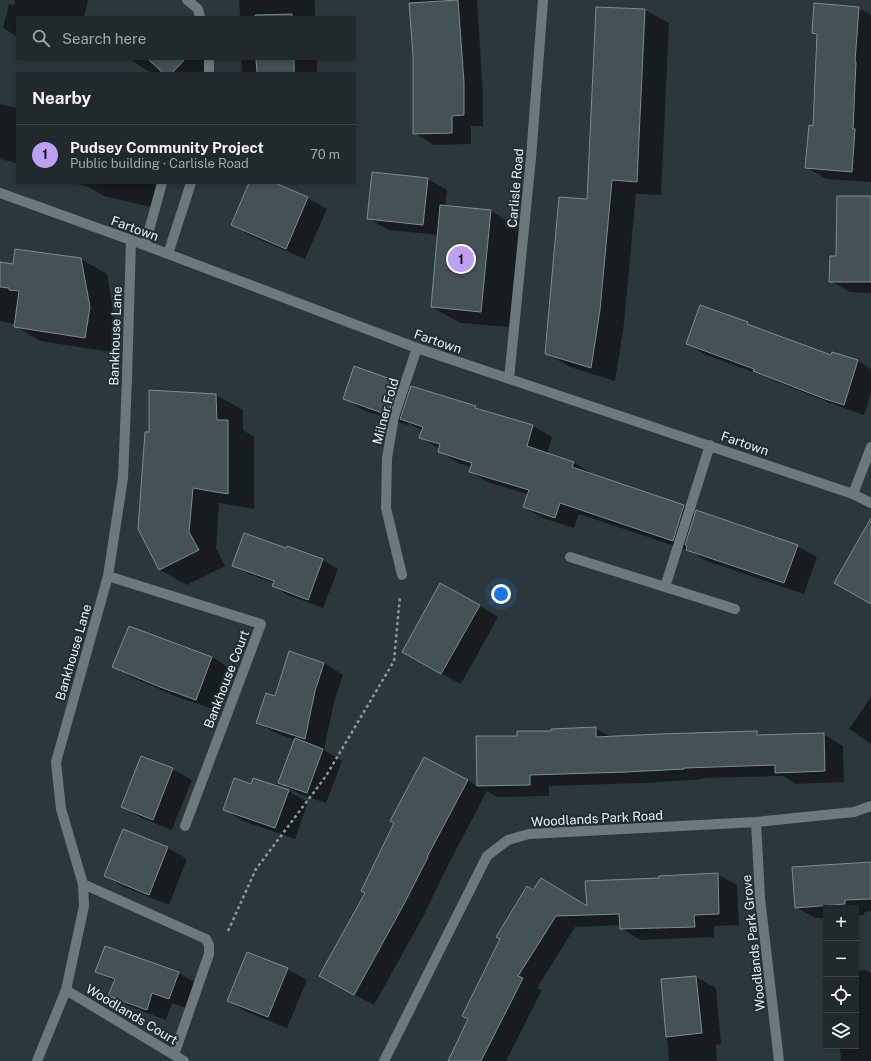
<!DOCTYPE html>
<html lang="en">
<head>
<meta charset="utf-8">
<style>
  :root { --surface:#202a2c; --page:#283234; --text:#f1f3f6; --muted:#a2a7a9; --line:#3d4648; --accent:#bca0f2 }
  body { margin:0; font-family:"Public Sans",sans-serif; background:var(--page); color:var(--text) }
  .controls { position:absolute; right:12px; bottom:12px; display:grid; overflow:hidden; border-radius:0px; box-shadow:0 2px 6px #0003 }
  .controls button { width:36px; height:36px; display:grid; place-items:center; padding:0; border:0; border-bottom:1px solid var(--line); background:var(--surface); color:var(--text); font:20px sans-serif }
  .you { position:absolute; left:501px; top:594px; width:14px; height:14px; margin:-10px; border:3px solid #fff; border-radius:50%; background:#1a73e8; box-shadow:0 0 0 6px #1a73e833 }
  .badge { display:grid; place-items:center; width:26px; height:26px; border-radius:50%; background:var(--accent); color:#111; font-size:13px; font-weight:700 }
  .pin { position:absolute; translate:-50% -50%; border:2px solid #fff; box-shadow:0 1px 4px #0006 }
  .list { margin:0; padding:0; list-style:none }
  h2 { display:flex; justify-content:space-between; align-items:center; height:52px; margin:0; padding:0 16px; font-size:17px }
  h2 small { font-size:13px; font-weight:400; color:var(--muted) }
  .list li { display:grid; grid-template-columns:26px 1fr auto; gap:12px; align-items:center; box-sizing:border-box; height:60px; padding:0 16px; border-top:1px solid var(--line) }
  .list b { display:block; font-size:15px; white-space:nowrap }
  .list p { margin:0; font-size:13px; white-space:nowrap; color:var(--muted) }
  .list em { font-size:13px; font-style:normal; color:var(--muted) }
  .icon { flex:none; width:22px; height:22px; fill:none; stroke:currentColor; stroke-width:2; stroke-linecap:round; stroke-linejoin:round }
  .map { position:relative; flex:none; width:871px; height:1061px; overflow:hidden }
  .search { position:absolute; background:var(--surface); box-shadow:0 2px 6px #0003; left:16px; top:16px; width:340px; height:44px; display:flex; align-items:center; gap:10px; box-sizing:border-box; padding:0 14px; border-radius:0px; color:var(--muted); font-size:15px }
  .panel { position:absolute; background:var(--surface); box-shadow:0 2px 6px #0003; left:16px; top:72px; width:340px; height:112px; border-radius:0px }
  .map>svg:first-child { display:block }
  .shadow { fill:#0007 }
  .building { fill:#445255; stroke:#7b8b8e }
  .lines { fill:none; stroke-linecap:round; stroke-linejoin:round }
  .path { stroke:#8e989b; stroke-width:2.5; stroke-dasharray:3 3; stroke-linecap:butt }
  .minor { stroke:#6a797c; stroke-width:10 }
  .labels { text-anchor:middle; stroke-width:4; stroke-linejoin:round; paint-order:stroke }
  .street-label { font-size:13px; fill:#e8f0f2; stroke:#212e31 }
</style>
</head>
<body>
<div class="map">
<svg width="871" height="1061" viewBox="0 0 871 1061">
  <rect width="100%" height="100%" fill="#2b383b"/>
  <path class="shadow" d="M15 0H88L84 17H17V37L3 28 9 4 14 5Z
    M239 0H315V17H240Z
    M410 0H477L483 95V126H471V144L434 145 414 133V62Z
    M815 4 859 8 871 15V182L826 179 806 167 814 127 818 35 813 33Z
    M597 8 645 10 669 23 661 195 636 194 624 324 615 381 570 367 546 353 588 200Z
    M131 59H214L202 73H151L140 66Z
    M241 59H317V73H242Z
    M0 104 17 108V163L0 159Z
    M428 179 447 190 445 207 491 211 519 228 509 327 460 323 432 307 439 235 388 230 368 218Z
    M74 183H161L155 208 104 196 89 187Z
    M250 183H272L308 198 327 209 305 259 251 236 232 225Z
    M871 197V293L850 292 830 281 837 257Z
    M81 259 107 274 115 323 111 352 40 341 15 326V324L0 321V263L14 266Z
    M747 323 754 327 831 357 832 353 858 361 871 369V393L864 415 846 409 774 381 765 376 829 401 830 400 706 355 687 344Z
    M398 383 411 390 475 407 483 411 533 426 552 437 547 454 573 462 593 474 592 475 684 506 696 514 797 546 817 557 804 594 707 561 690 551 579 514 574 528 543 518 524 507 528 494 490 483 470 472 472 467 458 463 439 451 440 449 420 437 423 431 408 423 407 425 363 410 344 398Z
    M150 391 216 395 243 410V430L254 437V509L219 503 216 548 225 566 187 585 160 570 139 528 150 433Z
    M288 547 323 560 338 569 323 608 288 595 273 586 274 583 248 574 233 565 287 549Z
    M479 605 498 617 461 684 422 663Z
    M290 652 324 663 343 675 334 702 324 750 342 761 326 803 299 794 279 782 295 740 276 733 257 722 276 697Z
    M212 657 231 669 216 710 180 698 133 678 114 667Z
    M871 697V744L849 729Z
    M595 728 611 737 756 732 763 736 823 734 843 746 844 782 796 784 783 776 703 778V779L646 783 549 786V796L497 797 487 791 446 869 424 915 374 1005 339 986 468 780 478 787 477 737H518L552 732Z
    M172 769 192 780 172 830 142 818 122 807Z
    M251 785 288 791 308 802 295 839 243 821 224 809Z
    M124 830 168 848 187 859 169 905 124 887 105 876Z
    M865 862H871V911L864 912 865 915H856V908H826V918H815L796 907 865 864Z
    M717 874 737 885 739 925 714 926V937L640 940 621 928V925L575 927 537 988 542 990 506 1061H449L534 891 541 879 588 907 660 879Z
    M287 969 307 980 287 1028 247 1012 228 1001Z
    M865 970 871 973V1061H841L840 1046H856V971Z
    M97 972 179 973 198 984 189 1009 172 1003 166 1020 129 1006 110 995 115 982Z
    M696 977 716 988 721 1044 716 1045 717 1061H669L662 980Z"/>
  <path class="building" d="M458 0 464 83V115L452 116V133L413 134V56L409 3Z
    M814 3 859 7 855 62H856L853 129H855L852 172 805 168 809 125 813 126 817 34 812 33Z
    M596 7 645 9 637 182 612 180 600 310 591 368 545 354 559 197 587 199Z
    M292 14V17H255V15Z
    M148 59H185L172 73H163Z
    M256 59H294V73H257Z
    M372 172 428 178 423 225 367 219Z
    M249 183H275L308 197 286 249 231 225Z
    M837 196H871V282H829L830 256H836Z
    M440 205 491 210 481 312 431 307Z
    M15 249 81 258 90 307 85 338 14 327 19 291 9 290V288L0 287V262L13 264Z
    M700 305 748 322 747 324 831 355 832 352 858 360 844 405 825 399 753 371 754 369 686 344Z
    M354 366 399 382 388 415 343 399Z
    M411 386 476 406 475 408 533 425 527 446 574 462 572 467 681 504 684 505 673 541 560 503 555 518 523 507 529 490 469 472 472 463 438 452 440 444 419 438 423 427 400 419Z
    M149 390 216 394 217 420H228V494L193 488 189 532 199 550 159 570 138 529 145 432H149Z
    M696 510 798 545 784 583 686 550 687 546 685 545Z
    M871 518V604L834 583Z
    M244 533 286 548 287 546 323 559 308 600 272 586 274 581 232 566Z
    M440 583 480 605 441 674 402 652Z
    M129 626 212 657 196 700 160 687 112 667Z
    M289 651 324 663 315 691 305 739 256 723 266 693 275 696Z
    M596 727V737L660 734 757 731V735L824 733 825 771 775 773V765L684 768V769L626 772 530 775V785L477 786 476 736H517V731H551V729Z
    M295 738 323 749 307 793 278 783Z
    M141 756 173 768 153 820 121 807Z
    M424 757 468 780 427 857H428L404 904 354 995 319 976 365 893 361 891 394 823 390 821Z
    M234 778 251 784 253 778 289 790 275 828 223 810Z
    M123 829 168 847 149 895 104 876Z
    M871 862V899L845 900V904L795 908 792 867Z
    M718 873 719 914 694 915 695 927 620 929 619 914 556 916 518 976 523 978 481 1061H448L468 1019 462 1016 500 939 496 937 527 886 533 890 541 878 587 906 585 881 659 878V876Z
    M105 946 179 972 169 999 152 993 147 1010 108 996 115 979 95 972Z
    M247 952 288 968 268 1017 227 1001Z
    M696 976 702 1033 666 1037 661 979Z"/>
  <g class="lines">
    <path class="path" d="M228 931 256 869 326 776 394 661 400 596"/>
    <path class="minor" d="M187 0 198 9 200 17
      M209 73V59
      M0 193 131 240 417 348 853 494 871 503
      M145 245 162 183
      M168 254 191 183
      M509 379 531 158 543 0
      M853 494 871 447
      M570 557 735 609
      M402 575 386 508 387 458 394 417 417 348
      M108 576 261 624 185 826
      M665 587 710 445
      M756 822 760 898 779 1061
      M83 884 206 939 209 945V954L174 1055
      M66 990 184 1061
      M37 1061 66 990 84 906 83 884 61 809 56 762 108 576 123 478 127 379 131 240
      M384 1061 487 856 508 840 529 834 756 822 854 812 871 806"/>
  </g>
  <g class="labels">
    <g class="street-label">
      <text transform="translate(515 188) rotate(-85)" y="5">Carlisle Road</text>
      <text transform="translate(135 228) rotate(20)" y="5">Fartown</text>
      <text transform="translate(115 336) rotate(-88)" y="5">Bankhouse Lane</text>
      <text transform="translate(438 341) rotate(19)" y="5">Fartown</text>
      <text transform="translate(385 411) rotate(-75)" y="5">Milner Fold</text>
      <text transform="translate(745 443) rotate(19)" y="5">Fartown</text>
      <text transform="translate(73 652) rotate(-74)" y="5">Bankhouse Lane</text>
      <text transform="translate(226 679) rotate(-69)" y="5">Bankhouse Court</text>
      <text transform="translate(597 818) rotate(-3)" y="5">Woodlands Park Road</text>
      <text transform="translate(753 943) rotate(-96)" y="5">Woodlands Park Grove</text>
      <text transform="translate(132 1014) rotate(31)" y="5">Woodlands Court</text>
    </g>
  </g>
</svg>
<div class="controls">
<button>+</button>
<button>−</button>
<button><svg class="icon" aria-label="locate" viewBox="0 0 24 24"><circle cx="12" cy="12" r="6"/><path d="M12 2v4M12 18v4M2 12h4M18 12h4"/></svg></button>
<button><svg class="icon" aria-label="layers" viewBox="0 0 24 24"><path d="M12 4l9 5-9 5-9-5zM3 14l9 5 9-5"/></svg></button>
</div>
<div class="you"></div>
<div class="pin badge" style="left:461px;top:259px">1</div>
<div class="search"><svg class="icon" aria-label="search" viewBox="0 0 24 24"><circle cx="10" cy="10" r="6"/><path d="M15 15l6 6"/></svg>Search here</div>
<section class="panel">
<h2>Nearby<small></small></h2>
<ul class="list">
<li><span class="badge">1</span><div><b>Pudsey Community Project</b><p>Public building · Carlisle Road</p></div><em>70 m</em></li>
</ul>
</section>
</div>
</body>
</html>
